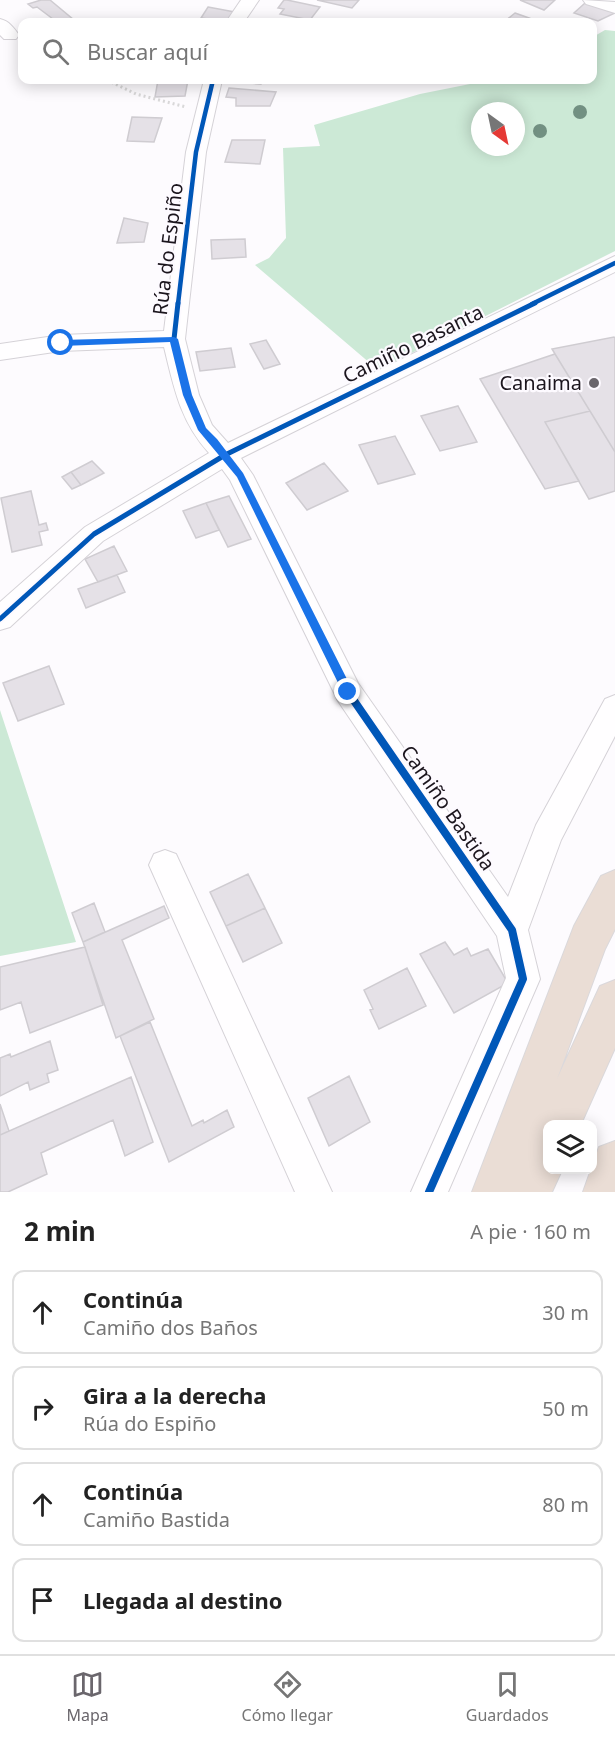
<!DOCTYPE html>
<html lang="es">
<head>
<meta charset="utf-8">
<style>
  :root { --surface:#fff; --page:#f6f6f6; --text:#222; --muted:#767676; --line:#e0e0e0; --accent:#6a666c }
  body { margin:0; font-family:"Noto Sans",sans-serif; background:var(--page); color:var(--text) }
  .controls { position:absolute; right:18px; bottom:18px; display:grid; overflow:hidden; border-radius:12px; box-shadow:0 3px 15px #0003 }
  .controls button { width:54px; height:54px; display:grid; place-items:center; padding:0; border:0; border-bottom:2px solid var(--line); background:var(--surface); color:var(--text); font:30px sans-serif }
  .compass { position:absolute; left:471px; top:102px; width:54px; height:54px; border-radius:50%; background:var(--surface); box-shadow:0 3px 15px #0003; rotate:147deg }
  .stop { position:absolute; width:18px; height:18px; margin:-14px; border:4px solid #1a73e8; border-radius:50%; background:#fff }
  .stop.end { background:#1a73e8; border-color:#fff; box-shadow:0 2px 6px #0008 }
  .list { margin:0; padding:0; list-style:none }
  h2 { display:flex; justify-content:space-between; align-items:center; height:78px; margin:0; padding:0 24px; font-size:26px }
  h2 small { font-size:20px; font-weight:400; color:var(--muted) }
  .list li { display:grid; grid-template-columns:39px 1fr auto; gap:18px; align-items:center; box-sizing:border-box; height:84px; margin:0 12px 12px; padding:0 12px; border:2px solid var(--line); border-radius:12px }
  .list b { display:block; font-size:22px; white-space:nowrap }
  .list p { margin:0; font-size:20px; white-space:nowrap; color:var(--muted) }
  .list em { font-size:20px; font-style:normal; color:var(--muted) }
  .icon { flex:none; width:33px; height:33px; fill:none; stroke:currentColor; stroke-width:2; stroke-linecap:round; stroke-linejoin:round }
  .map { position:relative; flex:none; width:615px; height:1192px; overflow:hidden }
  .search { position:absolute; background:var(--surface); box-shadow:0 3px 15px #0003; left:18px; right:18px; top:18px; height:66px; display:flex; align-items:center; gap:15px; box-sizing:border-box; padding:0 21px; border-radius:12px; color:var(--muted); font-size:22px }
  .sheet { height:462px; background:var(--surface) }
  nav { display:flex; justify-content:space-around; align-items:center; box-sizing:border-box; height:84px; border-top:2px solid var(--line); background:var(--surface); font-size:16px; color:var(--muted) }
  nav a { display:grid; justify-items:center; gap:3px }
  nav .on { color:var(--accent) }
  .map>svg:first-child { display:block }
  .green { fill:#cce9d6; fill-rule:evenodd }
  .building { fill:#e5e1e7; stroke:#cfccd1; stroke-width:1.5 }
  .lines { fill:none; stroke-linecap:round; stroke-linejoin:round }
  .street-casing { stroke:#d5d2d7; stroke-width:2 }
  .highway-casing { stroke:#dad8db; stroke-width:2 }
  .path { stroke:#d9d8d9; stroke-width:3; stroke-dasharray:2 3; stroke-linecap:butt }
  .street { fill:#fffeff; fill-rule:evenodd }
  .highway { fill:#eaddd5; fill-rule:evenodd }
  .cycleway-far2-casing { stroke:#fdfaff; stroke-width:8 }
  .cycleway-far1-casing { stroke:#fdfaff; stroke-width:9 }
  .cycleway-casing { stroke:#fdfaff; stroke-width:11 }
  .cycleway-far2 { stroke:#0057b8; stroke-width:4.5 }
  .cycleway-far1 { stroke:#0057b8; stroke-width:5 }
  .cycleway { stroke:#0057b8; stroke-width:8 }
  .tree { fill:#729082 }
  .route { fill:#1a73e8 }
  .poi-dot { fill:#6a666c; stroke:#fdfaff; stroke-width:2 }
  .labels { text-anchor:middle; stroke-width:4.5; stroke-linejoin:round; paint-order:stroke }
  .street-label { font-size:20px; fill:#1b151d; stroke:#fdfaff }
  .poi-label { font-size:20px; fill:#1b151d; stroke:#fdfaff; text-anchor:end }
</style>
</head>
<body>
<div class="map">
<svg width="615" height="1192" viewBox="0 0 615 1192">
  <rect width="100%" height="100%" fill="#fdfbfe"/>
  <path class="green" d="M605 30 615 31V251L378 370 255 265 269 258 286 238 283 148 320 146 314 125 420 94 490 80H592L593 37ZM480 111H516V147H480Z
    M0 710 76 942 0 956Z"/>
  <path class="building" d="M41 0H50L74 20 57 22 37 7 33 8 28 4Z
    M284 0H287L320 7 310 20 280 14 284 9 278 8Z
    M317 0H359L352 8Z
    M520 0H555L544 10Z
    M585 3 615 13 598 21 574 13Z
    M208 7 235 12 228 22 201 18Z
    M515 13 529 18 522 22H504Z
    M158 80H188L185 96 155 97Z
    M236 80H263L261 84 235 82Z
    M229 88 276 92 270 106H236V98L226 97Z
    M132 117 162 118 154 142 127 141Z
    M232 140H265L260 164 225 162Z
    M124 218 148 223 144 242 117 243Z
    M245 239 246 257 212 259 211 240Z
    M614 337 615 338V452L552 349Z
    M266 340 280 364 264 369 250 344Z
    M231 348 235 367 200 371 196 352Z
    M555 354 590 411 545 422 579 481 545 489 480 379Z
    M458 406 477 442 440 451 421 416Z
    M590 411 615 452V491L589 499 545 422Z
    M395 436 415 474 378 484 359 445Z
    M92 461 104 473 81 485 71 472Z
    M324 463 348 491 307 510 286 483Z
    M71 472 81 485 72 489 62 477Z
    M31 491 39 525 46 523 48 530 39 532 42 545 12 552 1 498Z
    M229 496 251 539 228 547 206 503Z
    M206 503 219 530 196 538 183 511Z
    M114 546 127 571 98 582 85 559Z
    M117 575 125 592 86 608 78 589Z
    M49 666 64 704 18 721 3 683Z
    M248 874 265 908 226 926 210 892Z
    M94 903 105 932 83 942 72 913Z
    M164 906 169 918 122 940 154 1019 116 1038 83 942Z
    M265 908 282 943 243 962 226 926Z
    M445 942 454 955 467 948 471 956 488 949 508 983 454 1013 420 954Z
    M85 947 103 1005 30 1033 21 1002 0 1010V967Z
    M407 968 426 1006 379 1029 370 1010 373 1009 364 990Z
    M150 1022 192 1126 203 1120 204 1123 227 1110 234 1127 169 1162 120 1036Z
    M50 1041 58 1070 47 1074 49 1082 30 1090 28 1082 0 1096V1058L10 1054 11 1057Z
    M349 1076 370 1122 329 1146 308 1098Z
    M131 1077 153 1142 125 1156 113 1120 41 1153 47 1174 8 1192H0V1135Z
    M0 1104 9 1131 0 1135Z"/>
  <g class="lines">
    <defs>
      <path id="street" d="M241 0H259L244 22H226Z
        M583 0 615 2V13L586 4Z
        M0 19C9 21 14 28 19 35L16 39H4L0 35Z
        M204 80H222L206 152 185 339 199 395 212 425 228 443 615 256V272L241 458 253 475 358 683 508 897 536 825 605 699 615 695V736L561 840 528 930 540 979 448 1192H411L506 978 497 936 338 701 230 480 222 469 103 541 10 627 0 630V602L85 527 209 453C180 421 174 388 164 347L61 351 0 360V344L61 335 164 331 186 152Z
        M165 850 176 854 332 1192H295L149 865 154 854Z"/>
      <path id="highway" d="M615 870V929L605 949 557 1079 600 986 615 980V1048L581 1124H548V1170H562L552 1192H472L574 926 601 876Z
        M615 1141V1192H583L599 1147Z"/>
    </defs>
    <use href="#street" class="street-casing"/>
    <use href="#highway" class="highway-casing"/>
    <path class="path" d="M107 80 136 94 186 107"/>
    <use href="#street" class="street"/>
    <use href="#highway" class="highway"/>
    <defs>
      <path id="cycleway-far2" d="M178 304 196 152 213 80
        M532 304 615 263"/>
      <path id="cycleway-far1" d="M0 619 94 534 225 455 202 430 187 395 174 339 178 303
        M349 693 240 475 225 455 535 303"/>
      <path id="cycleway" d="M348 692 512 930 523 979 429 1192"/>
    </defs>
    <use href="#cycleway-far2" class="cycleway-far2-casing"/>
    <use href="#cycleway-far1" class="cycleway-far1-casing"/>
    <use href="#cycleway" class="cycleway-casing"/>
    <use href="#cycleway-far2" class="cycleway-far2"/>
    <use href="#cycleway-far1" class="cycleway-far1"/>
    <use href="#cycleway" class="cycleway"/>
  </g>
  <g class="tree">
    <circle cx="580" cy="112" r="7"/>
    <circle cx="540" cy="131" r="7"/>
  </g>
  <path class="route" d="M174 337 178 339 192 395 206 428 217 439 243 473 352 689V695H344L237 477 198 430 183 395 170 342 61 346 57 343 61 340Z"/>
  <circle class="poi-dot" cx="594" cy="383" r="6"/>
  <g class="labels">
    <g class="street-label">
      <text transform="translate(168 249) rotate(-83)" y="7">Rúa do Espiño</text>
      <text transform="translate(413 344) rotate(-26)" y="7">Camiño Basanta</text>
      <text transform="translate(448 808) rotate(55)" y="7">Camiño Bastida</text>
    </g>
    <g class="poi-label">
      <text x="582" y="390">Canaima</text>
    </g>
  </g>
</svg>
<div class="controls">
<button><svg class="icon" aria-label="layers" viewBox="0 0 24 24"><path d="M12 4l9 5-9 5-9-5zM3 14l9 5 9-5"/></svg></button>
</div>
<svg class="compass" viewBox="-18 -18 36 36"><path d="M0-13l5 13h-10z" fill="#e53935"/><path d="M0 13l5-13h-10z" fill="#767676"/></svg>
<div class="stop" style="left:61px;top:343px"></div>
<div class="stop end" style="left:348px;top:692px"></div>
<div class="search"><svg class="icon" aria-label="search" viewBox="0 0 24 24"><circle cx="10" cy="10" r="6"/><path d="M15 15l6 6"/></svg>Buscar aquí</div>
</div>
<section class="sheet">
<h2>2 min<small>A pie · 160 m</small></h2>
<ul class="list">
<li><svg class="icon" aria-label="ahead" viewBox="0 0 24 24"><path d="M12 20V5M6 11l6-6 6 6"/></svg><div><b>Continúa</b><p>Camiño dos Baños</p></div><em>30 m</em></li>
<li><svg class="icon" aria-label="right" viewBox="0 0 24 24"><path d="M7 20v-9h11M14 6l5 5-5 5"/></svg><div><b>Gira a la derecha</b><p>Rúa do Espiño</p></div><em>50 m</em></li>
<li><svg class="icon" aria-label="ahead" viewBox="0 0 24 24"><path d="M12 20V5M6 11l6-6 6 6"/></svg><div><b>Continúa</b><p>Camiño Bastida</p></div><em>80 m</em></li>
<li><svg class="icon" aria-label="arrive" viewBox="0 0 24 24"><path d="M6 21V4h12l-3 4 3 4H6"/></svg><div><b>Llegada al destino</b></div></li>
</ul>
</section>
<nav>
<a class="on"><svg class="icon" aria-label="map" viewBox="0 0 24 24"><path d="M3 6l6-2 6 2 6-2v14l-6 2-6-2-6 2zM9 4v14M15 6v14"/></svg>Mapa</a>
<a><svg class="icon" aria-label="directions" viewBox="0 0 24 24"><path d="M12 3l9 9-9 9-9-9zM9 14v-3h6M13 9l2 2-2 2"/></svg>Cómo llegar</a>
<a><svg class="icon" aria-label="saved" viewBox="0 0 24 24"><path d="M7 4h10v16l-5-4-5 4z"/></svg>Guardados</a>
</nav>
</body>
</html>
